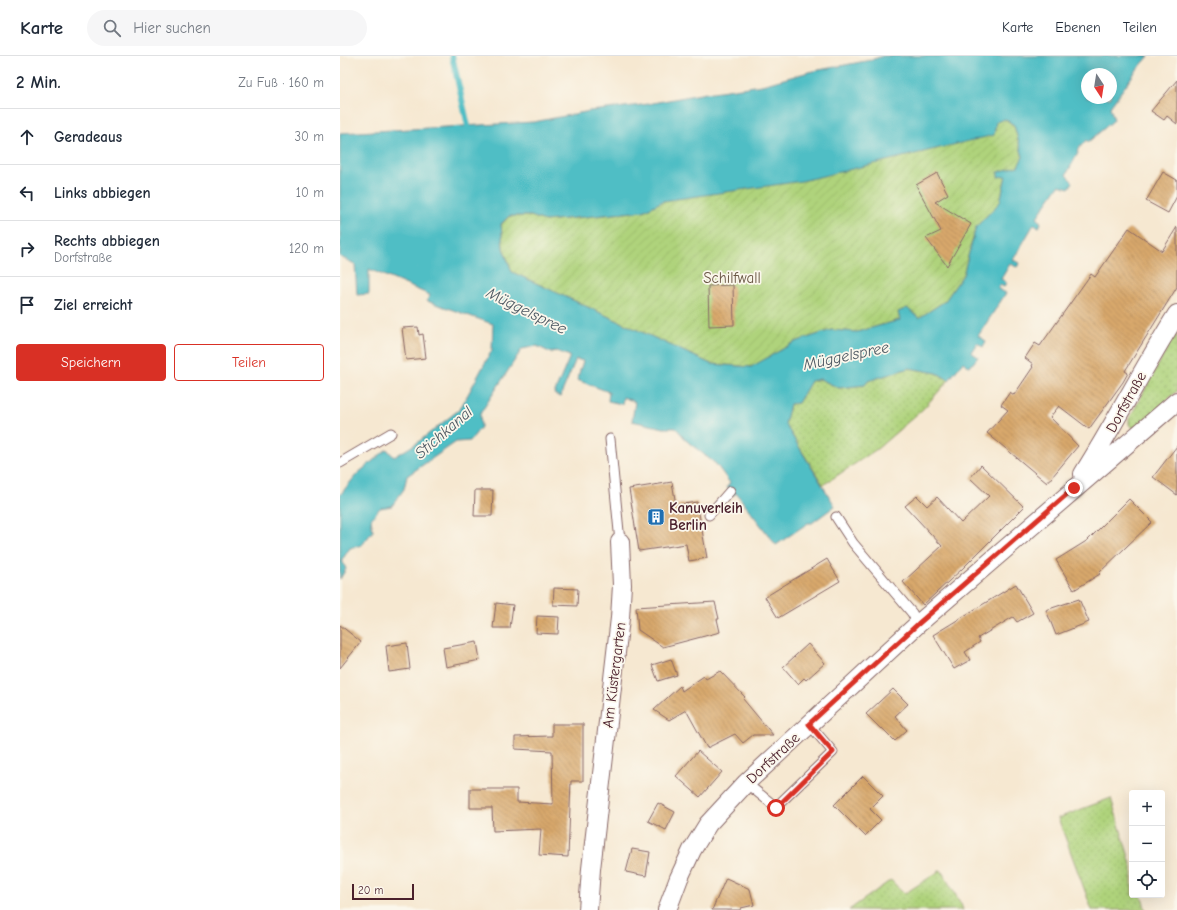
<!DOCTYPE html>
<html lang="de">
<head>
<meta charset="utf-8">
<style>
  :root { --surface:#fff; --page:#f6f6f7; --text:#1f2937; --muted:#747a83; --line:#e0e1e3; --accent:#d93025 }
  body { margin:0; font-family:"Comic Neue",sans-serif; background:var(--page); color:var(--text) }
  .controls { position:absolute; right:12px; bottom:12px; display:grid; overflow:hidden; border-radius:4px; box-shadow:0 4px 16px #0002 }
  .controls button { width:36px; height:36px; display:grid; place-items:center; padding:0; border:0; border-bottom:1px solid var(--line); background:var(--surface); color:var(--text); font:20px sans-serif }
  .compass { position:absolute; left:741px; top:12px; width:36px; height:36px; border-radius:50%; background:var(--surface); box-shadow:0 4px 16px #0002; rotate:168deg }
  .scale { position:absolute; left:12px; bottom:10px; width:62px; box-sizing:border-box; padding-left:4px; border:2px solid #4a1f2b; border-top:0; font-size:11px; line-height:14px; white-space:nowrap; color:#4a1f2b; -webkit-text-stroke:3px #fbf7ec; paint-order:stroke }
  .stop { position:absolute; width:12px; height:12px; margin:-9px; border:3px solid #d93025; border-radius:50%; background:#fff }
  .stop.end { background:#d93025; border-color:#fff; box-shadow:0 1px 4px #0008 }
  .list { margin:0; padding:0; list-style:none }
  h2 { display:flex; justify-content:space-between; align-items:center; height:52px; margin:0; padding:0 16px; font-size:17px }
  h2 small { font-size:13px; font-weight:400; color:var(--muted) }
  .list li { display:grid; grid-template-columns:26px 1fr auto; gap:12px; align-items:center; box-sizing:border-box; height:56px; padding:0 16px; border-top:1px solid var(--line) }
  .list b { display:block; font-size:15px; white-space:nowrap }
  .list p { margin:0; font-size:13px; white-space:nowrap; color:var(--muted) }
  .list em { font-size:13px; font-style:normal; color:var(--muted) }
  .actions { display:flex; gap:8px; padding:12px 16px }
  .actions a { flex:1; padding:9px 0; border:1px solid var(--accent); border-radius:4px; text-align:center; font-size:14px; color:var(--accent) }
  .actions .main { background:var(--accent); color:#fff }
  .icon { flex:none; width:22px; height:22px; fill:none; stroke:currentColor; stroke-width:2; stroke-linecap:round; stroke-linejoin:round }
  .map { position:relative; flex:none; width:837px; height:854px; overflow:hidden }
  header { display:flex; align-items:center; gap:24px; box-sizing:border-box; height:56px; padding:0 20px; background:var(--surface); border-bottom:1px solid var(--line) }
  header strong { font-size:19px }
  nav { display:flex; gap:22px; margin-inline-start:auto; font-size:14px }
  .search { width:280px; height:36px; background:var(--page); display:flex; align-items:center; gap:10px; box-sizing:border-box; padding:0 14px; border-radius:22px; color:var(--muted); font-size:15px }
  main { display:flex }
  aside { flex:1; background:var(--surface) }
  .map>svg:first-child { display:block }
  .grass { fill:url(#grass-dots); stroke:#7c7954 }
  .garden { fill:url(#garden-furrows); stroke:#7c7954 }
  .water { fill:#4fbec5; stroke:#4c6e78; fill-rule:evenodd }
  .lines { fill:none; stroke-linecap:round; stroke-linejoin:round }
  .stream { stroke:#4fbec5; stroke-width:6 }
  .building { fill:url(#building-back-hatch) }
  .service-casing { stroke:#866565; stroke-width:11 }
  .minor-casing { stroke:#866565; stroke-width:20 }
  .service { stroke:#fff; stroke-width:9 }
  .minor { stroke:#fff; stroke-width:18 }
  .route { stroke:#d93025; stroke-width:5 }
  .labels { text-anchor:middle; stroke-width:3.5; stroke-linejoin:round; paint-order:stroke }
  .park-label { font-size:15px; fill:#685543; stroke:#fbf7ec }
  .street-label { font-size:15px; fill:#4a1f2b; stroke:#fbf7ec }
  .poi-label { font-size:15px; font-weight:bold; fill:#4a1f2b; stroke:#fbf7ec; text-anchor:start }
  .water-label { font-size:16px; font-style:italic; fill:#4c5761; stroke:#fbf7ec }
</style>
</head>
<body>
<header>
<strong>Karte</strong>
<div class="search"><svg class="icon" aria-label="search" viewBox="0 0 24 24"><circle cx="10" cy="10" r="6"/><path d="M15 15l6 6"/></svg>Hier suchen</div>
<nav><a>Karte</a><a>Ebenen</a><a>Teilen</a></nav>
</header>
<main>
<aside>
<h2>2 Min.<small>Zu Fuß · 160 m</small></h2>
<ul class="list">
<li><svg class="icon" aria-label="ahead" viewBox="0 0 24 24"><path d="M12 20V5M6 11l6-6 6 6"/></svg><div><b>Geradeaus</b></div><em>30 m</em></li>
<li><svg class="icon" aria-label="left" viewBox="0 0 24 24"><path d="M17 20v-9H6M10 6l-5 5 5 5"/></svg><div><b>Links abbiegen</b></div><em>10 m</em></li>
<li><svg class="icon" aria-label="right" viewBox="0 0 24 24"><path d="M7 20v-9h11M14 6l5 5-5 5"/></svg><div><b>Rechts abbiegen</b><p>Dorfstraße</p></div><em>120 m</em></li>
<li><svg class="icon" aria-label="arrive" viewBox="0 0 24 24"><path d="M6 21V4h12l-3 4 3 4H6"/></svg><div><b>Ziel erreicht</b></div></li>
</ul>
<div class="actions"><a class="main">Speichern</a><a>Teilen</a></div>
</aside>
<div class="map">
<svg width="837" height="854" viewBox="0 0 837 854">
  <defs>
    <pattern id="grass-dots" width="8" height="8" patternUnits="userSpaceOnUse"><rect width="8" height="8" fill="#afd37c"/><path d="M2 2h.1M6 6h.1" fill="none" stroke="#98b56b" stroke-width="1.8" stroke-linecap="round"/></pattern>
    <pattern id="garden-furrows" width="10" height="10" patternUnits="userSpaceOnUse"><rect width="10" height="10" fill="#afd37c"/><path d="M-1 1l2-2M0 10L10 0M9 11l2-2" fill="none" stroke="#98b56b"/></pattern>
    <pattern id="building-back-hatch" width="6" height="6" patternUnits="userSpaceOnUse"><rect width="6" height="6" fill="#d8a86c"/><path d="M-1 5l2 2M0 0l6 6M5-1l2 2" fill="none" stroke="#b18859"/></pattern>
  </defs>
  <rect width="100%" height="100%" fill="#fbf7ec"/>
  <filter id="ink" filterUnits="userSpaceOnUse"><feTurbulence type="fractalNoise" baseFrequency=".025" numOctaves="2"/><feDisplacementMap in="SourceGraphic" scale="8" xChannelSelector="R" yChannelSelector="G"/><feConvolveMatrix kernelMatrix="1 2 1 2 8 2 1 2 1" color-interpolation-filters="sRGB"/></filter>
  <filter id="wash" filterUnits="userSpaceOnUse"><feTurbulence type="fractalNoise" baseFrequency=".012" numOctaves="4" result="noise"/><feDisplacementMap in="SourceGraphic" scale="16" xChannelSelector="R" yChannelSelector="G"/><feGaussianBlur stdDeviation="0.9" result="paint"/><feColorMatrix in="noise" values="0 0 0 0 0 0 0 0 0 0 0 0 0 0 0 0 0 1.4 0 .05"/><feComposite in="paint" operator="in"/></filter>
  <g filter="url(#wash)">
    <rect width="100%" height="100%" fill="#f6e8d1"/>
    <path class="grass" d="M837 277V335L799 370 795 372 791 371 789 368V363L829 289Z
      M569 312 597 317 609 324 583 353 537 393 483 429 445 368 450 348 458 347 471 325 480 323 499 332 525 329 528 325Z
      M771 742 792 811V839H801L806 854H752L718 762Z
      M601 814 621 848 623 854H509L551 824 564 838Z"/>
    <path class="garden" d="M665 63 674 69 683 101 678 110 666 120 660 146 636 171 623 219 605 245 579 262 567 252 558 256 560 264 517 276 491 274 455 286 412 311 371 308 172 216 163 192 161 169 169 160H191L205 165 303 155 323 145Z"/>
    <path class="water" d="M543 0H809L796 15 770 51 774 64 748 86 746 84 737 95 738 97 726 119 733 126 729 132 719 129 697 161 701 167 699 171 694 168 673 204 680 207 677 211 670 208 661 223 666 226 664 231 660 229 658 233 666 237 638 280 646 285 643 291 637 287 631 296 638 301 630 311 623 306 609 324 597 317 569 312 528 325 525 329 499 332 480 323 471 325 458 347 450 348 445 368 495 450 472 467H468L436 489 396 437 393 440 387 431 390 427 376 408 348 386 336 372H324L292 365 295 346 283 341 282 348 268 345 269 336 237 324 243 305 236 303 220 341 214 338 230 300 216 295 211 297 197 290 182 293 140 358 141 371 130 385 116 386 67 420 64 433 52 450 40 452 31 463 33 475 22 489 10 492 2 504 6 513 0 523V439L17 418 47 393 54 401 77 387 120 353 152 294 153 268 87 245 90 239 29 213V238L17 239 15 208 0 201V77L194 66 250 55 302 49 366 37 422 29 469 16 531 4ZM747 18H771V42H747ZM665 63 674 69 683 101 678 110 658 116V121L666 120 660 146 636 171 623 219 605 245 579 262 567 252 558 256 560 264 517 276 491 274 455 286 411 311 371 308 172 216 163 192 161 168 169 160H191L205 165 303 155 323 145 462 125 654 79 656 66Z"/>
    <g class="lines">
      <path class="stream" d="M112 0 128 70"/>
    </g>
    <g id="blocks">
      <path class="building" d="M837 24V68L827 60 824 64 811 55Z
        M823 116 837 124V140L828 157 806 145Z
        M597 117 608 138 595 146 631 168 607 210 586 182 601 175 576 129Z
        M837 171V231L785 315 788 317 783 326 749 373 719 350 710 361 738 390 707 427 647 377 668 354 661 349 670 336 674 339 693 311 692 310 693 308 685 302 695 287 700 290 751 218 755 221 789 172 822 195Z
        M393 229 394 269 369 270 368 230Z
        M78 271 79 279 83 278 86 302 66 304 62 272Z
        M837 390V439L813 421Z
        M641 409 684 451 622 513 583 549 563 526 602 490 565 450 577 440 587 450 597 441 621 467 649 440 630 422Z
        M332 426 336 449 357 446 367 502 349 505 346 488 299 495 289 433Z
        M135 434H153L152 460H134Z
        M789 443 812 466 759 517 760 518 734 534 716 504 748 484Z
        M487 503 500 525 438 562 425 541Z
        M676 528 693 557 677 566 673 561 638 582 640 586 625 596 630 604 614 613 593 579Z
        M214 532 238 533 237 550 213 549Z
        M739 543 749 566 716 579 706 554Z
        M375 546 379 563H377L380 576 323 591 298 574 296 551Z
        M156 547 173 549 170 572H153Z
        M197 560 219 561 218 578 196 577Z
        M0 569 21 586 0 612Z
        M137 586 140 604 106 611 103 592Z
        M67 587 70 613 49 616 46 590Z
        M468 588 485 607 466 624 464 622 458 628 443 611Z
        M331 603 337 619 318 625 312 609Z
        M380 615 405 641 403 643 433 679H413L403 687 395 678 367 692 346 654 329 664 314 654 340 630 342 635 364 620 366 623Z
        M553 633 568 648 555 660 567 674 555 685 542 672 541 673 526 658Z
        M212 668H243V725H231L228 801 199 799 201 773 153 775 152 752H130V733H177V746L213 748 212 695 175 693V681L212 680Z
        M358 695 382 716 360 741 336 720Z
        M523 720 543 740 530 753 541 764 525 780 494 749Z
        M318 747 335 756 326 774 308 765Z
        M292 793 310 796 306 820 286 816Z
        M386 822 410 833 414 849 401 852 400 854H372Z"/>
    </g>
  </g>
  <g filter="url(#ink)">
    <use href="#blocks" fill-opacity="0" stroke="#866565" stroke-width="1"/>
    <g class="lines">
      <defs>
        <path id="service" d="M270 383 280 486
          M0 407 51 377
          M369 459 390 435
          M496 461 513 487 572 557 578 568
          M406 727 436 751 493 696 469 668"/>
        <path id="minor" d="M743 418C776 366 804 310 837 258
          M248 854 251 813 280 562 282 529 280 486
          M327 854 339 822 352 794 368 768 406 727 578 568 837 345"/>
      </defs>
      <use href="#service" class="service-casing"/>
      <use href="#minor" class="minor-casing"/>
      <use href="#service" class="service"/>
      <use href="#minor" class="minor"/>
    </g>
  </g>
  <g class="lines" filter="url(#ink)">
    <path class="route" d="M436 752 493 696 469 668 578 568 734 432"/>
  </g>
  <defs>
    <symbol id="building-square" viewBox="-11 -11 22 22"><rect x="-9" y="-9" width="18" height="18" rx="4" fill="#1f6fb2" stroke="#fbf7ec"/><path d="M-4-6H4V6H1V3H-1V6H-4ZM-2.5-4.3h1.7v1.8h-1.7ZM.8-4.3h1.7v1.8H.8ZM-2.5-1h1.7V.8h-1.7ZM.8-1h1.7V.8H.8Z" fill="#fff"/></symbol>
  </defs>
  <g fill-rule="evenodd">
    <use href="#building-square" x="306" y="451" width="20" height="20"/>
  </g>
  <g class="labels">
    <g class="park-label">
      <text x="392" y="227">Schilfwall</text>
    </g>
    <g class="street-label">
      <text transform="translate(786 346) rotate(-61)" y="5">Dorfstraße</text>
      <text transform="translate(274 619) rotate(-83)" y="5">Am Küstergarten</text>
      <text transform="translate(433 702) rotate(-43)" y="5">Dorfstraße</text>
    </g>
    <g class="poi-label">
      <text x="329" y="457">Kanuverleih<tspan x="329" dy="17">Berlin</tspan></text>
    </g>
    <g class="water-label">
      <text transform="translate(187 254) rotate(26)" y="6">Müggelspree</text>
      <text transform="translate(506 299) rotate(-12)" y="6">Müggelspree</text>
      <text transform="translate(103 376) rotate(-41)" y="6">Stichkanal</text>
    </g>
  </g>
</svg>
<div class="controls">
<button>+</button>
<button>−</button>
<button><svg class="icon" aria-label="locate" viewBox="0 0 24 24"><circle cx="12" cy="12" r="6"/><path d="M12 2v4M12 18v4M2 12h4M18 12h4"/></svg></button>
</div>
<svg class="compass" viewBox="-18 -18 36 36"><path d="M0-13l5 13h-10z" fill="#e53935"/><path d="M0 13l5-13h-10z" fill="#747a83"/></svg>
<div class="scale">20 m</div>
<div class="stop" style="left:436px;top:752px"></div>
<div class="stop end" style="left:734px;top:432px"></div>
</div>
</main>
</body>
</html>
